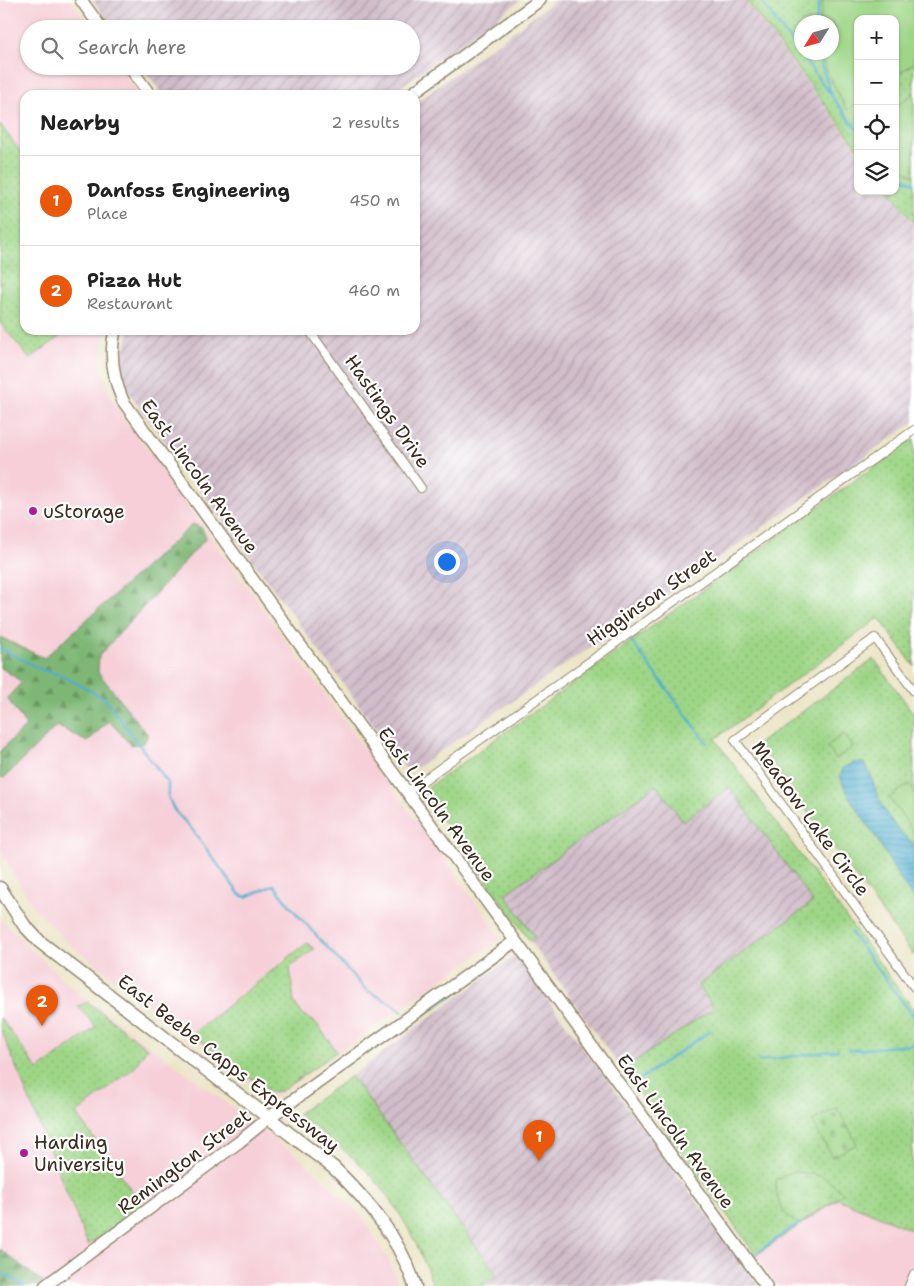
<!DOCTYPE html>
<html lang="en">
<head>
<meta charset="utf-8">
<style>
  :root { --surface:#fff; --page:#f6f6f6; --text:#222; --muted:#767676; --line:#e0e0e0; --accent:#ea580c }
  body { margin:0; font-family:"Shantell Sans",sans-serif; background:var(--page); color:var(--text) }
  .controls { position:absolute; right:15px; top:15px; display:grid; overflow:hidden; border-radius:10px; box-shadow:0 1px 4px #0004 }
  .controls button { width:45px; height:45px; display:grid; place-items:center; padding:0; border:0; border-bottom:1px solid var(--line); background:var(--surface); color:var(--text); font:25px sans-serif }
  .compass { position:absolute; left:794px; top:15px; width:45px; height:45px; border-radius:50%; background:var(--surface); box-shadow:0 1px 4px #0004; rotate:233deg }
  .you { position:absolute; left:446px; top:561px; width:18px; height:18px; margin:-12px; border:4px solid #fff; border-radius:50%; background:#1a73e8; box-shadow:0 0 0 8px #1a73e833 }
  .badge { display:grid; place-items:center; width:32px; height:32px; border-radius:50%; background:var(--accent); color:#fff; font-size:16px; font-weight:700 }
  .pin { position:absolute; translate:-50% -41px; filter:drop-shadow(0 1px 2px #0008) }
  .pin::after { content:''; position:absolute; top:26px; width:18px; height:15px; background:inherit; clip-path:polygon(0 0,100% 0,50% 100%) }
  .list { margin:0; padding:0; list-style:none }
  h2 { display:flex; justify-content:space-between; align-items:center; height:65px; margin:0; padding:0 20px; font-size:21px }
  h2 small { font-size:16px; font-weight:400; color:var(--muted) }
  .list li { display:grid; grid-template-columns:32px 1fr auto; gap:15px; align-items:center; box-sizing:border-box; height:90px; padding:0 20px; border-top:1px solid var(--line) }
  .list b { display:block; font-size:19px; white-space:nowrap }
  .list p { margin:0; font-size:16px; white-space:nowrap; color:var(--muted) }
  .list em { font-size:16px; font-style:normal; color:var(--muted) }
  .icon { flex:none; width:28px; height:28px; fill:none; stroke:currentColor; stroke-width:2; stroke-linecap:round; stroke-linejoin:round }
  .map { position:relative; flex:none; width:914px; height:1286px; overflow:hidden }
  .search { position:absolute; background:var(--surface); box-shadow:0 1px 4px #0004; left:20px; top:20px; width:400px; height:55px; display:flex; align-items:center; gap:12px; box-sizing:border-box; padding:0 18px; border-radius:28px; color:var(--muted); font-size:19px }
  .panel { position:absolute; background:var(--surface); box-shadow:0 1px 4px #0004; left:20px; top:90px; width:400px; height:245px; border-radius:15px }
  .map>svg:first-child { display:block }
  .built { fill:#f6cfd8 }
  .industrial { fill:url(#industrial-furrows) }
  .green { fill:url(#green-dots); stroke:#6c8052; fill-rule:evenodd }
  .forest { fill:url(#forest-firs); stroke:#5c7049 }
  .wetland { fill:url(#wetland-marsh); stroke:#6c8052 }
  .cemetery { fill:url(#cemetery-stones); stroke:#6c8052 }
  .pitch { fill:#9ed687; stroke:#6c8052 }
  .water { fill:url(#water-rules); stroke:#446c76 }
  .lines { fill:none; stroke-linecap:round; stroke-linejoin:round }
  .stream { stroke:#4eadcd; stroke-width:2.5 }
  .street-casing { stroke:#938772; stroke-width:10 }
  .secondary-casing { stroke:#938772; stroke-width:14 }
  .primary-casing { stroke:#938772; stroke-width:15 }
  .street { stroke:#fff; stroke-width:8 }
  .secondary { stroke:#fff; stroke-width:11 }
  .primary { stroke:#fff; stroke-width:12 }
  .poi-dot { fill:#b5179e; stroke:#fff; stroke-width:2 }
  .labels { text-anchor:middle; stroke-width:4.5; stroke-linejoin:round; paint-order:stroke }
  .street-label { font-size:19px; fill:#3b2a1e; stroke:#fff }
  .poi-label { font-size:19px; fill:#3b2a1e; stroke:#fff; text-anchor:start }
</style>
</head>
<body>
<div class="map">
<svg width="914" height="1286" viewBox="0 0 914 1286">
  <defs>
    <pattern id="industrial-furrows" width="10" height="10" patternUnits="userSpaceOnUse" patternTransform="scale(1.25)"><rect width="10" height="10" fill="#d1bdca"/><path d="M-1 1l2-2M0 10L10 0M9 11l2-2" fill="none" stroke="#ab9aa3"/></pattern>
    <pattern id="green-dots" width="8" height="8" patternUnits="userSpaceOnUse" patternTransform="scale(1.25)"><rect width="8" height="8" fill="#9ed687"/><path d="M2 2h.1M6 6h.1" fill="none" stroke="#89b874" stroke-width="1.8" stroke-linecap="round"/></pattern>
    <pattern id="forest-firs" width="22" height="20" patternUnits="userSpaceOnUse" patternTransform="scale(1.25)"><rect width="22" height="20" fill="#7eb774"/><path d="M5 1l3.5 6h-7zM16 11l3.5 6h-7z" fill="#68955f"/></pattern>
    <pattern id="wetland-marsh" width="20" height="14" patternUnits="userSpaceOnUse" patternTransform="scale(1.25)"><rect width="20" height="14" fill="#9ed687"/><path d="M1 5h8M5 5V1M11 12h8M15 12V8" fill="none" stroke="#89b874"/></pattern>
    <pattern id="cemetery-stones" width="16" height="16" patternUnits="userSpaceOnUse" patternTransform="scale(1.25)"><rect width="16" height="16" fill="#9ed687"/><path d="M2 7V4a2 2 0 0 1 4 0v3zM10 15v-3a2 2 0 0 1 4 0v3z" fill="#89b874"/></pattern>
    <pattern id="water-rules" width="6" height="5" patternUnits="userSpaceOnUse" patternTransform="scale(1.25)"><rect width="6" height="5" fill="#4eadcd"/><path d="M0 2.5h6" fill="none" stroke="#428da6"/></pattern>
  </defs>
  <rect width="100%" height="100%" fill="#fff"/>
  <filter id="ink" filterUnits="userSpaceOnUse"><feTurbulence type="fractalNoise" baseFrequency=".02" numOctaves="2"/><feDisplacementMap in="SourceGraphic" scale="10" xChannelSelector="R" yChannelSelector="G"/><feConvolveMatrix kernelMatrix="1 2 1 2 8 2 1 2 1" color-interpolation-filters="sRGB"/></filter>
  <filter id="wash" filterUnits="userSpaceOnUse"><feTurbulence type="fractalNoise" baseFrequency=".0096" numOctaves="4" result="noise"/><feDisplacementMap in="SourceGraphic" scale="20" xChannelSelector="R" yChannelSelector="G"/><feGaussianBlur stdDeviation="1.12" result="paint"/><feColorMatrix in="noise" values="0 0 0 0 0 0 0 0 0 0 0 0 0 0 0 0 0 1.4 0 .05"/><feComposite in="paint" operator="in"/></filter>
  <g filter="url(#wash)">
    <rect width="100%" height="100%" fill="#ebe4c5"/>
    <path class="built" d="M0 0H70L91 29H29V66H118L140 95H25V330H106L100 360 109 396 501 938 273 1098 67 942 34 908 0 851Z
      M0 919 72 988 296 1155 362 1216 390 1263 399 1286H0Z
      M838 1199 914 1231V1286H779L756 1255Z"/>
    <path class="industrial" d="M93 0H521L389 95H163L142 66H411V29H114Z
      M556 0H745L858 150V191H889L914 225V422L409 773 127 390 121 361 130 330H415V103Z
      M657 784 730 787 813 902 698 985 715 1008 622 1070 530 941 535 938 504 895Z
      M515 955 759 1286H482L497 1275 351 1076Z"/>
    <path class="green" d="M746 0H914V223L890 191H895V19H858V148ZM802 22H832V52H802Z
      M0 124 25 158V330H68L30 359 0 323Z
      M914 438V666L879 618 715 739 914 1010V1146L912 1148 914 1231 838 1199 756 1255 622 1070 714 1008 698 985 813 902 730 787 683 821 656 785 505 894 535 937 530 941 422 792Z
      M874 659 914 714V956L758 744Z
      M307 943 314 949 290 968 294 1002 302 1014 317 1024 337 1052 281 1091 269 1092 192 1034Z
      M88 1002 147 1048 134 1068 76 1114 143 1206 88 1245 0 1027V1017L38 1070 96 1027 78 1006Z
      M351 1076 497 1275 482 1286H433C417 1238 391 1191 352 1157 335 1142 315 1128 297 1114Z"/>
    <path class="forest" d="M193 524 202 528 206 538 99 656 98 672 148 735 144 743 131 745 109 721 87 742 57 726 4 778 0 777V751L26 726 7 698 22 682 0 667V637L44 658Z
      M0 1249 48 1286H1Z"/>
    <path class="wetland" d="M793 1171 822 1176 844 1193 801 1223C783 1221 774 1195 776 1180Z"/>
    <path class="cemetery" d="M837 1108 857 1144 832 1157 812 1121Z"/>
    <path class="pitch" d="M823 0H914V63L895 76V19H858V103L847 110 828 74 821 53 832 52V22H820Z
      M914 93V176L895 165V107Z
      M844 734 853 747 836 759 827 746Z
      M909 784 914 791V832L889 798Z"/>
    <path class="water" d="M856 762 864 763C872 773 873 784 878 796 884 813 899 834 914 843V899C900 881 891 863 879 843 866 820 848 801 840 776L844 767Z"/>
    <g class="lines">
      <path class="stream" d="M760 0 858 131
        M816 22 820 0
        M817 52 832 96
        M895 170 905 179 914 183
        M632 642 707 743
        M0 648 42 670 63 676 104 698 168 783V796L174 810 191 828 240 895 246 897 274 885 295 912 366 990 394 1005 403 1012
        M851 933 914 1017
        M414 1022 465 986
        M849 1050C871 1050 892 1045 914 1045
        M759 1061 838 1050
        M637 1081 710 1031
        M758 1252 799 1223
        M0 1272 25 1286"/>
    </g>
  </g>
  <g filter="url(#ink)">
    <g class="lines">
      <defs>
        <path id="street" d="M309 330 421 488
          M914 691 875 638 735 740 914 987
          M407 792 914 430
          M909 1286 914 1274"/>
        <path id="secondary" d="M81 0 102 29
          M129 66 150 95
          M410 95 540 0
          M115 330C109 355 113 378 123 401L766 1286
          M45 1286 239 1142 270 1117 515 941"/>
        <path id="primary" d="M0 888 24 925 40 942 334 1168C369 1202 400 1239 415 1286"/>
      </defs>
      <use href="#street" class="street-casing"/>
      <use href="#secondary" class="secondary-casing"/>
      <use href="#primary" class="primary-casing"/>
      <use href="#street" class="street"/>
      <use href="#secondary" class="secondary"/>
      <use href="#primary" class="primary"/>
    </g>
  </g>
  <g class="poi-dot">
    <circle cx="33" cy="511" r="5"/>
    <circle cx="24" cy="1153" r="5"/>
  </g>
  <g class="labels">
    <g class="street-label">
      <text transform="translate(388 411) rotate(55)" y="7">Hastings Drive</text>
      <text transform="translate(200 476) rotate(54)" y="7">East Lincoln Avenue</text>
      <text transform="translate(651 597) rotate(-35)" y="7">Higginson Street</text>
      <text transform="translate(437 804) rotate(54)" y="7">East Lincoln Avenue</text>
      <text transform="translate(811 818) rotate(54)" y="7">Meadow Lake Circle</text>
      <text transform="translate(229 1063) rotate(38)" y="7">East Beebe Capps Expressway</text>
      <text transform="translate(676 1131) rotate(54)" y="7">East Lincoln Avenue</text>
      <text transform="translate(184 1161) rotate(-37)" y="7">Remington Street</text>
    </g>
    <g class="poi-label">
      <text x="43" y="518">uStorage</text>
      <text x="34" y="1149">Harding<tspan x="34" dy="22">University</tspan></text>
    </g>
  </g>
</svg>
<div class="controls">
<button>+</button>
<button>−</button>
<button><svg class="icon" aria-label="locate" viewBox="0 0 24 24"><circle cx="12" cy="12" r="6"/><path d="M12 2v4M12 18v4M2 12h4M18 12h4"/></svg></button>
<button><svg class="icon" aria-label="layers" viewBox="0 0 24 24"><path d="M12 4l9 5-9 5-9-5zM3 14l9 5 9-5"/></svg></button>
</div>
<svg class="compass" viewBox="-18 -18 36 36"><path d="M0-13l5 13h-10z" fill="#e53935"/><path d="M0 13l5-13h-10z" fill="#767676"/></svg>
<div class="you"></div>
<div class="pin badge" style="left:539px;top:1161px">1</div>
<div class="pin badge" style="left:42px;top:1026px">2</div>
<div class="search"><svg class="icon" aria-label="search" viewBox="0 0 24 24"><circle cx="10" cy="10" r="6"/><path d="M15 15l6 6"/></svg>Search here</div>
<section class="panel">
<h2>Nearby<small>2 results</small></h2>
<ul class="list">
<li><span class="badge">1</span><div><b>Danfoss Engineering</b><p>Place</p></div><em>450 m</em></li>
<li><span class="badge">2</span><div><b>Pizza Hut</b><p>Restaurant</p></div><em>460 m</em></li>
</ul>
</section>
</div>
</body>
</html>
